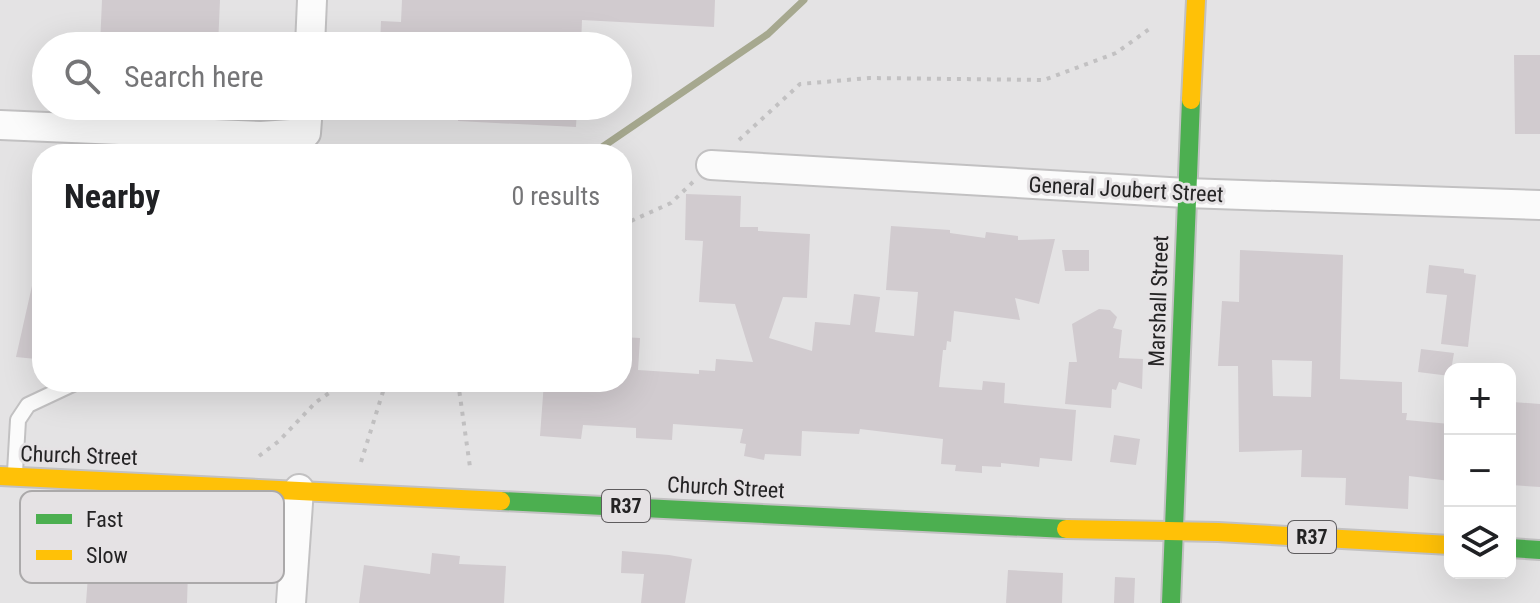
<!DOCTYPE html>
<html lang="en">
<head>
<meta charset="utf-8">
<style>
  :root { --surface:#fff; --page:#f6f6f6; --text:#202124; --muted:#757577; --line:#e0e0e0 }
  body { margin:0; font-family:"Roboto Condensed",sans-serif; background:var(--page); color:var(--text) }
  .controls { position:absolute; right:24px; bottom:24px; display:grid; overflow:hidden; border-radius:16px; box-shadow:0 8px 32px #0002 }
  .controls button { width:72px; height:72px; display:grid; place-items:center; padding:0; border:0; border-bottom:2px solid var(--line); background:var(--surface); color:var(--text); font:40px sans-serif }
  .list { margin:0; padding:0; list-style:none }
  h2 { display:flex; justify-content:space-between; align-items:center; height:104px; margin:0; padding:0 32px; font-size:34px }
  h2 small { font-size:26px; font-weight:400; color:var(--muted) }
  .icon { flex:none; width:44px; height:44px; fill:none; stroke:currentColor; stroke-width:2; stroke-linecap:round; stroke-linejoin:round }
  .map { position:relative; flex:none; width:1540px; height:603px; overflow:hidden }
  .search { position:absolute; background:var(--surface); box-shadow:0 8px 32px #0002; left:32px; top:32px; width:600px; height:88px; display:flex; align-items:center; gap:20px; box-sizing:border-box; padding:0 28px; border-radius:44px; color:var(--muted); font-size:30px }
  .panel { position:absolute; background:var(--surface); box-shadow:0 8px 32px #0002; left:32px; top:144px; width:600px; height:248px; border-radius:32px }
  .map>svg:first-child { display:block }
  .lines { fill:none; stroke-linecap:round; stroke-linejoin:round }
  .stream { stroke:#a6a88f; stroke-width:7 }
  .building { fill:#d1cbcf; fill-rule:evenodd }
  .lane-casing { stroke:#c2c1c2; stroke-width:18 }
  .street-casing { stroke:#c2c1c2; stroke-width:32 }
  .fast-casing { stroke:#c2c1c2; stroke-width:22 }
  .slow-casing { stroke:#c2c1c2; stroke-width:22 }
  .path { stroke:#c2c1c2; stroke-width:4; stroke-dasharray:4 6; stroke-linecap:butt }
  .lane { stroke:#fbfbfb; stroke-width:14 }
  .street { stroke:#fbfbfb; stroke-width:28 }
  .fast { stroke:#4caf50; stroke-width:18 }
  .slow { stroke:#ffc107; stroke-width:18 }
  .labels { text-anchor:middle; stroke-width:6; stroke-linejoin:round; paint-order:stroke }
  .shield { fill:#e5e2e4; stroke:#5e5c5e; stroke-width:2 }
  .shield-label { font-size:20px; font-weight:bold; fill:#242324 }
  .street-label { font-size:22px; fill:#242324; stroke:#e5e2e4 }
  .key { fill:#e5e2e4; stroke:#aba9aa; stroke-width:2 }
  .key-label { font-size:22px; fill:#242324 }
</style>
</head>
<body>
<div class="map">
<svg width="1540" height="603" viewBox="0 0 1540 603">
  <rect width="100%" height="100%" fill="#e4e3e4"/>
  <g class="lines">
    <path class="stream" d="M592 154 768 34 804 0
      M220 386 227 382"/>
  </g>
  <path class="building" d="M102 0H220L218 46H100Z
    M402 0H715L714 27 582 20 581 46H380L381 21 401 22Z
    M1514 55H1540V134H1515Z
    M459 106H577L576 127 458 121Z
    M686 194 741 196 740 227H758V231L810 234 807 298 783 297 769 338 812 351 815 322 850 325 854 294 880 297 875 332 914 336 918 292 886 290 891 226 950 230V233L985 238 986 232 1018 236V240L1055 239 1039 304 1015 298 1020 320 954 311 951 342 947 341 946 350H943L939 387 982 390 983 381 1005 383 1004 403 1076 410 1072 461 1040 458 1039 467 1001 463V467L982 466V473L955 471 956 465 941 464 943 439 860 429 859 434 802 431 801 456 765 454 764 460 744 456 746 444 740 443 743 429 673 424 672 440 636 438V428L583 425 581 439 540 436 544 382H622V337L640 338 638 370 699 374V370L715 371 716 359 753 362 735 304 699 302 703 241 685 240Z
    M1062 250H1089V271H1065Z
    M1240 250 1343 255 1340 379 1402 382V413H1407L1406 420 1450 424V481L1409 476 1408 509 1345 505 1346 478 1301 477 1302 450 1239 452 1238 366H1218L1222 301 1239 302ZM1272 360 1312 361 1311 397 1273 396Z
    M1429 265 1464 269V273L1476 275 1468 347 1441 344 1447 295 1426 293Z
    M34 277 42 278V336L38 335 36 359 16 357Z
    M1099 309 1110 310 1117 317 1113 328 1122 330 1119 358 1143 359 1142 389 1119 382 1116 390 1112 389 1111 408 1065 404 1069 362H1077L1072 324Z
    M1421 349 1454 353 1450 376 1418 372Z
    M1512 402 1540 404V487L1510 485Z
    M1114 435 1140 439 1136 465 1110 462Z
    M136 538 189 539 187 603H86L90 548 135 552Z
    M622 551 669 555 692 559 685 603H641L644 574 621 573Z
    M432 553 460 556 459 564 506 566 504 603H359L364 565 430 574Z
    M1008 570 1063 573 1062 603H1006Z
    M1115 577 1135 578 1134 603H1114Z"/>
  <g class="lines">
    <defs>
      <path id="lane" d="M15 472 18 420 28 405 77 382"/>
      <path id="street" d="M310 46 312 0
        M0 125 261 136 306 133 308 106
        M711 165 1186 193 1540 205
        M291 603 299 489"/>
      <path id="fast" d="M501 501 1066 529
        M1510 548 1540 550
        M1171 603 1191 100"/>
      <path id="slow" d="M1191 100 1196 0
        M0 476 501 501
        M1066 529 1218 532 1450 545"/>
    </defs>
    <use href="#lane" class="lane-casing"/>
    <use href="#street" class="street-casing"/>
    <use href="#fast" class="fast-casing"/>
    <use href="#slow" class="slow-casing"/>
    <path class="path" d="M739 140 800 84 869 78 1044 80 1116 53 1152 27
      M622 225 671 203 694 181
      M458 382 470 467
      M259 456 279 441 316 402 345 382
      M361 462 386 382"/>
    <use href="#lane" class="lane"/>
    <use href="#street" class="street"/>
    <use href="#fast" class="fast"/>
    <use href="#slow" class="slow"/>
  </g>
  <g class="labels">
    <g class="shield">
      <rect x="602" y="490" width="48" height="32" rx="6"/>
      <rect x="1288" y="521" width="48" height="32" rx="6"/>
    </g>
    <g class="shield-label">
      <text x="626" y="513">R37</text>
      <text x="1312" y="544">R37</text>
    </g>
    <g class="street-label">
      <text transform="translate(1126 189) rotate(3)" y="8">General Joubert Street</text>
      <text transform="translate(1158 301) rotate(-88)" y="8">Marshall Street</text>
      <text transform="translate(79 455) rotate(2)" y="8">Church Street</text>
      <text transform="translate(726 487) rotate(3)" y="8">Church Street</text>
    </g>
  </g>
  <rect x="20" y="491" width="264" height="92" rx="12" class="key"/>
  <rect x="36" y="514" width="36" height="10" fill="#4caf50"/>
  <rect x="36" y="550" width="36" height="10" fill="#ffc107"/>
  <g class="key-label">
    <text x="86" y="527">Fast</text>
    <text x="86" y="563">Slow</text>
  </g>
</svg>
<div class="controls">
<button>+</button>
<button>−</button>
<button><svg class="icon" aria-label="layers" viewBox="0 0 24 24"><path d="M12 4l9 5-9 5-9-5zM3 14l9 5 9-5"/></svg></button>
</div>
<div class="search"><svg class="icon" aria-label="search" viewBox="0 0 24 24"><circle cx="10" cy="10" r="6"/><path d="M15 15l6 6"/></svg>Search here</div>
<section class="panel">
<h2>Nearby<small>0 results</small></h2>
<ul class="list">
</ul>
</section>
</div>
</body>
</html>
